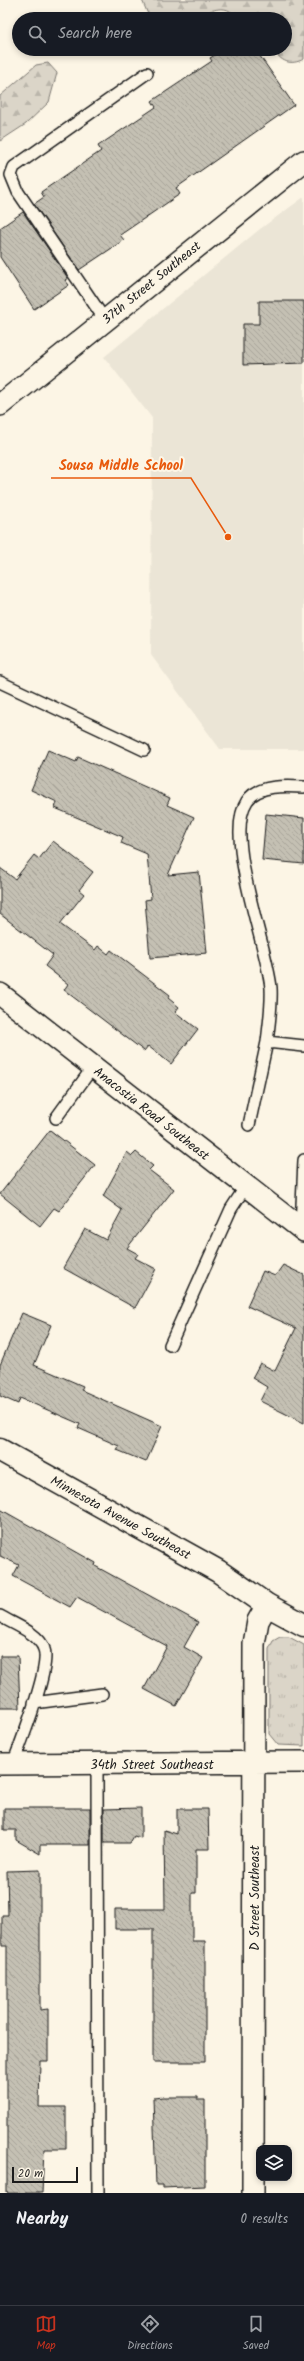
<!DOCTYPE html>
<html lang="en">
<head>
<meta charset="utf-8">
<style>
  :root { --surface:#171b24; --page:#20242c; --text:#f1f3f6; --muted:#9ea1a6; --line:#363941; --accent:#c8321e }
  body { margin:0; font-family:Kalam,sans-serif; background:var(--page); color:var(--text) }
  .controls { position:absolute; right:12px; bottom:12px; display:grid; overflow:hidden; border-radius:8px; box-shadow:0 2px 6px #0003 }
  .controls button { width:36px; height:36px; display:grid; place-items:center; padding:0; border:0; border-bottom:1px solid var(--line); background:var(--surface); color:var(--text); font:20px sans-serif }
  .scale { position:absolute; left:12px; bottom:10px; width:66px; box-sizing:border-box; padding-left:4px; border:2px solid #1c1c1c; border-top:0; font-size:11px; line-height:14px; white-space:nowrap; color:#1c1c1c; -webkit-text-stroke:3px #fcf5e5; paint-order:stroke }
  .list { margin:0; padding:0; list-style:none }
  h2 { display:flex; justify-content:space-between; align-items:center; height:52px; margin:0; padding:0 16px; font-size:17px }
  h2 small { font-size:13px; font-weight:400; color:var(--muted) }
  .icon { flex:none; width:22px; height:22px; fill:none; stroke:currentColor; stroke-width:2; stroke-linecap:round; stroke-linejoin:round }
  .map { position:relative; flex:none; width:304px; height:2193px; overflow:hidden }
  .search { position:absolute; background:var(--surface); box-shadow:0 2px 6px #0003; left:12px; right:12px; top:12px; height:44px; display:flex; align-items:center; gap:10px; box-sizing:border-box; padding:0 14px; border-radius:22px; color:var(--muted); font-size:15px }
  .sheet { height:112px; background:var(--surface) }
  nav { display:flex; justify-content:space-around; align-items:center; box-sizing:border-box; height:56px; border-top:1px solid var(--line); background:var(--surface); font-size:11px; color:var(--muted) }
  nav a { display:grid; justify-items:center; gap:2px }
  nav .on { color:var(--accent) }
  .map>svg:first-child { display:block }
  .built { fill:#ebe5d6 }
  .forest { fill:url(#forest-firs); stroke:#7c7872 }
  .park { fill:url(#park-tufts); stroke:#7c7872 }
  .building { fill:url(#building-back-hatch); stroke:#1c1c1c }
  .lines { fill:none; stroke-linecap:round; stroke-linejoin:round }
  .lane-casing { stroke:#1c1c1c; stroke-width:14 }
  .street-casing { stroke:#1c1c1c; stroke-width:24 }
  .secondary-casing { stroke:#1c1c1c; stroke-width:25 }
  .lane { stroke:#fcf5e5; stroke-width:11 }
  .street { stroke:#fcf5e5; stroke-width:21 }
  .secondary { stroke:#fcf5e5; stroke-width:22 }
  .labels { text-anchor:middle; stroke-width:4; stroke-linejoin:round; paint-order:stroke }
  .street-label { font-size:13px; fill:#1c1c1c; stroke:#fcf5e5 }
  .leader { fill:none; stroke:#e8590c; stroke-width:1.5 }
  .callout-dot { fill:#e8590c; stroke:#fcf5e5; stroke-width:1.5 }
  .callout-label { font-size:14px; text-anchor:middle; font-weight:bold; fill:#e8590c; stroke:#fcf5e5; stroke-width:4; stroke-linejoin:round; paint-order:stroke }
</style>
</head>
<body>
<div class="map">
<svg width="304" height="2193" viewBox="0 0 304 2193">
  <defs>
    <pattern id="forest-firs" width="22" height="20" patternUnits="userSpaceOnUse"><rect width="22" height="20" fill="#dbd5c8"/><path d="M5 1l3.5 6h-7zM16 11l3.5 6h-7z" fill="#bbb6ab"/></pattern>
    <pattern id="park-tufts" width="24" height="20" patternUnits="userSpaceOnUse"><rect width="24" height="20" fill="#dbd5c8"/><path d="M3 7l-1-3M5 7V3M7 7l1-3M15 17l-1-3M17 17v-4M19 17l1-3" fill="none" stroke="#bbb6ab"/></pattern>
    <pattern id="building-back-hatch" width="6" height="6" patternUnits="userSpaceOnUse"><rect width="6" height="6" fill="#c4c0b3"/><path d="M-1 5l2 2M0 0l6 6M5-1l2 2" fill="none" stroke="#a8a499"/></pattern>
  </defs>
  <rect width="100%" height="100%" fill="#fcf5e5"/>
  <filter id="ink" filterUnits="userSpaceOnUse"><feTurbulence type="fractalNoise" baseFrequency=".025" numOctaves="2"/><feDisplacementMap in="SourceGraphic" scale="8" xChannelSelector="R" yChannelSelector="G"/><feConvolveMatrix kernelMatrix="1 2 1 2 8 2 1 2 1" color-interpolation-filters="sRGB"/></filter>
  <g filter="url(#ink)">
    <path class="built" d="M304 197V749H220L151 655 152 418 104 357 260 229Z"/>
    <path class="forest" d="M142 0H304V59C290 66 281 62 273 49H285V19H238C230 8 223 7 210 11L206 19H150Z
      M48 63 57 73 49 102 26 124 0 141V96L36 65Z"/>
    <path class="park" d="M280 1637H289L304 1645V1746L278 1745 269 1734V1649L273 1641Z"/>
    <path class="building" d="M224 49H255L294 105 176 188 180 194 120 235 124 240 79 270 34 204 44 197 41 192 101 151 98 146 156 107 152 101 212 61 210 58Z
      M23 212 68 278 65 280 69 285 34 309 0 257V228Z
      M259 301H304V363L243 365V324H259Z
      M48 750 76 762 78 757 150 789 170 798 167 805 194 817 168 875 199 872 207 953 150 958 145 900 151 899 147 854 121 843 123 837 55 808 57 802 31 790Z
      M266 814 304 818V864L262 860Z
      M53 841 93 872 79 890 84 894 60 924 95 950 98 946 108 954 111 950 170 995 168 998 179 1007 175 1012 198 1029 171 1064 148 1046 144 1051 64 990 68 984 45 966 53 955 0 914V868L15 879 34 855 39 859Z
      M50 1130 95 1165 59 1211 54 1208 40 1226 0 1194Z
      M127 1152 132 1156 136 1152 153 1166 149 1170 174 1189 127 1248 138 1254 135 1258 156 1269 135 1308 63 1268 85 1229 106 1240 122 1210 103 1196Z
      M283 1265 304 1275V1423L260 1401 267 1387 252 1378 260 1363 275 1371 296 1328 247 1306 263 1271 275 1276Z
      M22 1313 51 1325 34 1365 83 1386 81 1390 162 1426 146 1462 117 1450 119 1446 78 1428 80 1424 20 1398 18 1404 0 1396V1365Z
      M0 1509 96 1563 95 1566 198 1622 184 1647 203 1658 176 1706 144 1689 167 1646 77 1597 70 1607 13 1576 19 1565 0 1556Z
      M0 1656H18L20 1708H0Z
      M4 1808H90V1845H40V1854L16 1840V1830H4Z
      M141 1808V1838L134 1836 130 1843H104V1809Z
      M177 1809H208L209 1849H196V1893H192V1941H205V2062H153V1929H115V1909H165L164 1830 177 1834Z
      M40 1870V2010L48 2009V2061H40L39 2107H66V2149H44L42 2193H7V1946H2V1915H8L7 1871Z
      M164 2097H198V2100H205V2186L163 2188V2185H156L153 2098Z"/>
    <g class="lines">
      <defs>
        <path id="lane" d="M105 320 18 192 11 175 14 167 147 73
          M0 682 144 750
          M304 787C287 786 258 784 247 801 223 837 267 944 271 988 272 1005 269 1025 267 1042L304 1046
          M56 1118 93 1067
          M249 1125 267 1042
          M301 1228 304 1160
          M170 1345 231 1209 246 1186
          M0 1616C13 1624 39 1633 44 1649 51 1667 21 1742 13 1764
          M34 1703 102 1694
          M97 1764 98 2193"/>
        <path id="street" d="M0 405 304 161
          M0 994 304 1231
          M0 1764 304 1762
          M253 2193 254 1644 258 1621 267 1605"/>
        <path id="secondary" d="M0 1450 218 1571 267 1605 304 1625"/>
      </defs>
      <use href="#lane" class="lane-casing"/>
      <use href="#street" class="street-casing"/>
      <use href="#secondary" class="secondary-casing"/>
      <use href="#lane" class="lane"/>
      <use href="#street" class="street"/>
      <use href="#secondary" class="secondary"/>
    </g>
  </g>
  <g class="labels">
    <g class="street-label">
      <text transform="translate(151 282) rotate(-39)" y="5">37th Street Southeast</text>
      <text transform="translate(152 1113) rotate(38)" y="5">Anacostia Road Southeast</text>
      <text transform="translate(121 1517) rotate(29)" y="5">Minnesota Avenue Southeast</text>
      <text x="152" y="1769">34th Street Southeast</text>
      <text transform="translate(254 1898) rotate(-90)" y="5">D Street Southeast</text>
    </g>
  </g>
  <path class="leader" d="M228 537L191 478H51"/>
  <circle class="callout-dot" cx="228" cy="537" r="4"/>
  <g class="callout-label">
    <text x="121" y="470">Sousa Middle School</text>
  </g>
</svg>
<div class="controls">
<button><svg class="icon" aria-label="layers" viewBox="0 0 24 24"><path d="M12 4l9 5-9 5-9-5zM3 14l9 5 9-5"/></svg></button>
</div>
<div class="scale">20 m</div>
<div class="search"><svg class="icon" aria-label="search" viewBox="0 0 24 24"><circle cx="10" cy="10" r="6"/><path d="M15 15l6 6"/></svg>Search here</div>
</div>
<section class="sheet">
<h2>Nearby<small>0 results</small></h2>
<ul class="list">
</ul>
</section>
<nav>
<a class="on"><svg class="icon" aria-label="map" viewBox="0 0 24 24"><path d="M3 6l6-2 6 2 6-2v14l-6 2-6-2-6 2zM9 4v14M15 6v14"/></svg>Map</a>
<a><svg class="icon" aria-label="directions" viewBox="0 0 24 24"><path d="M12 3l9 9-9 9-9-9zM9 14v-3h6M13 9l2 2-2 2"/></svg>Directions</a>
<a><svg class="icon" aria-label="saved" viewBox="0 0 24 24"><path d="M7 4h10v16l-5-4-5 4z"/></svg>Saved</a>
</nav>
</body>
</html>
